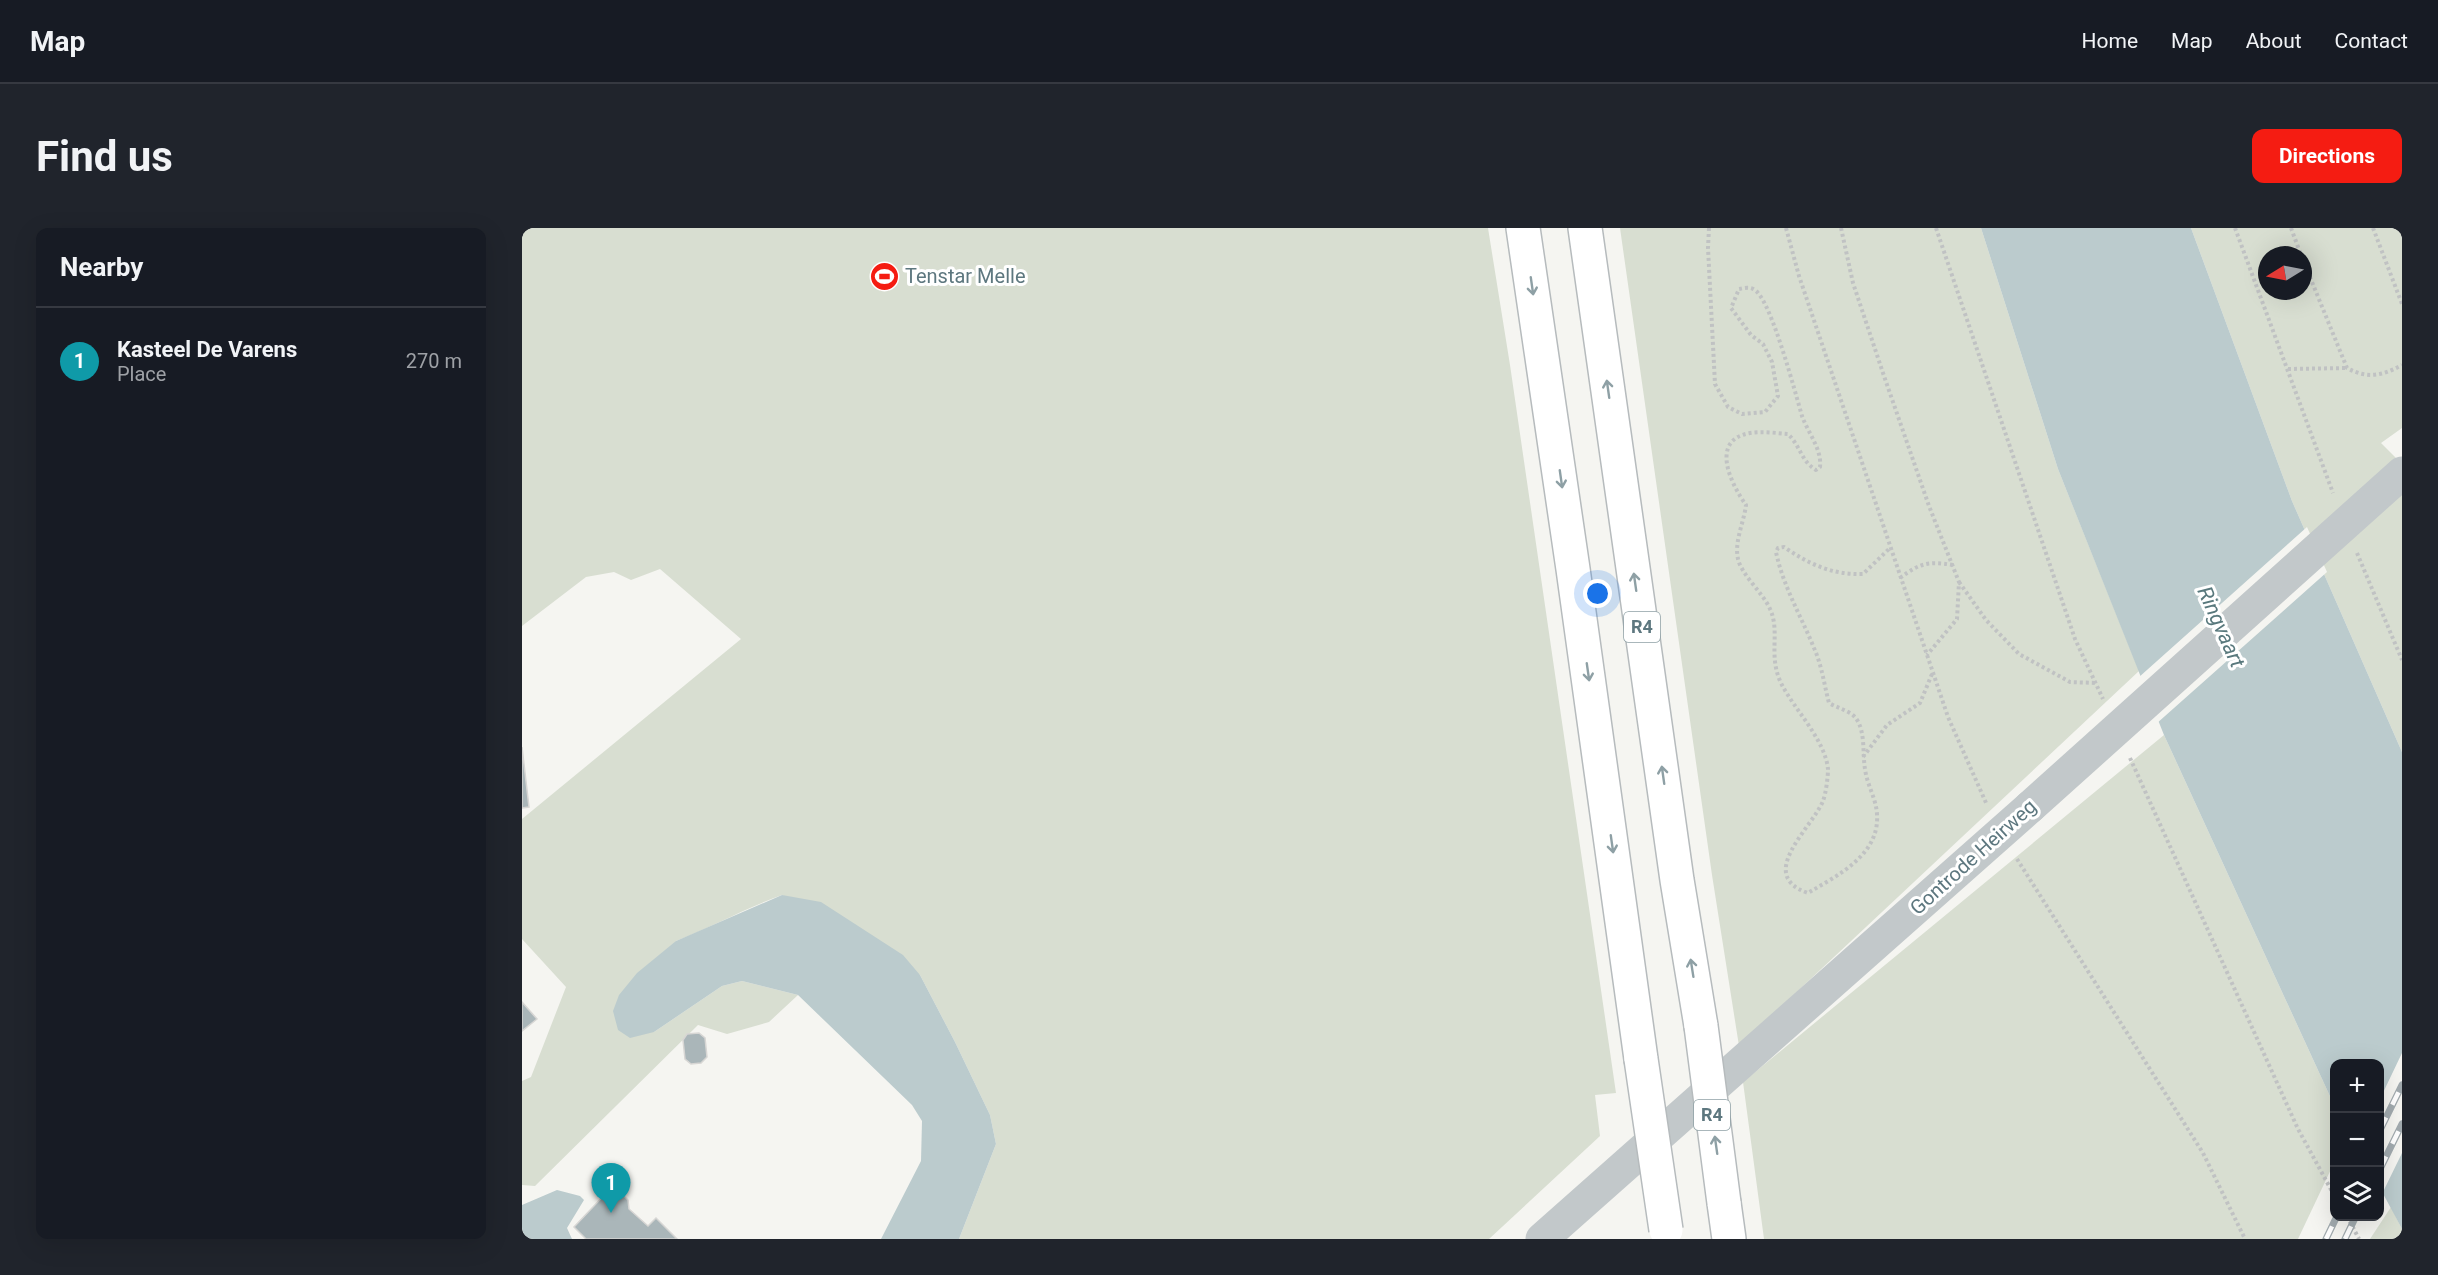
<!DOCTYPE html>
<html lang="en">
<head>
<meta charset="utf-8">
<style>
  :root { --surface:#171b24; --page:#20242c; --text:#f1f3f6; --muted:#9ea1a6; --line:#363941; --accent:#f51c12 }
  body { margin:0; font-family:Roboto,sans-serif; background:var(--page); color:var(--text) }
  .controls { position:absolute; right:18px; bottom:18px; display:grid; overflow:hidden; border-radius:12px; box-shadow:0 6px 24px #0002 }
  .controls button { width:54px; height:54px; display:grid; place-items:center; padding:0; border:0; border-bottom:2px solid var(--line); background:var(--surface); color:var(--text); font:30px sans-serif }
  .compass { position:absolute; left:1736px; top:18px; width:54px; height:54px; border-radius:50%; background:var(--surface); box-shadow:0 6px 24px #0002; rotate:260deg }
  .you { position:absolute; left:1076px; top:366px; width:21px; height:21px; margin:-15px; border:4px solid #fff; border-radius:50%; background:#1a73e8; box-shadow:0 0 0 9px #1a73e833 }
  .badge { display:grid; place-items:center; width:39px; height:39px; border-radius:50%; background:var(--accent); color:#fff; font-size:20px; font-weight:700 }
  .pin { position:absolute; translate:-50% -50px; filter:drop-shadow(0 2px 3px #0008) }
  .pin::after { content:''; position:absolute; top:32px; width:21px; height:18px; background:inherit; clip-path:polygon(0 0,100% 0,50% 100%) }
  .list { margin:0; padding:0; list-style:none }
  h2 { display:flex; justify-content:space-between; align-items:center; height:78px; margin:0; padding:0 24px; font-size:26px }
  h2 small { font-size:20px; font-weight:400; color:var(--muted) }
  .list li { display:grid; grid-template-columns:39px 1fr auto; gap:18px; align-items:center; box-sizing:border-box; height:108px; padding:0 24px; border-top:2px solid var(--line) }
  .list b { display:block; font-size:22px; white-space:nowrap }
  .list p { margin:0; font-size:20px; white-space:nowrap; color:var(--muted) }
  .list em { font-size:20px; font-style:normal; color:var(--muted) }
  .icon { flex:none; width:33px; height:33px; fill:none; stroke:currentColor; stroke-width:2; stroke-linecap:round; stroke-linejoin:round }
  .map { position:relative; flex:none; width:1880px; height:1011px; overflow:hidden; border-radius:12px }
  header { display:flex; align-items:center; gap:36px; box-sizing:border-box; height:84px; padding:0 30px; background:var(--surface); border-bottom:2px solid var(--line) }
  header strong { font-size:28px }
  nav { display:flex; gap:33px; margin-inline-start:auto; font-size:21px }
  .intro { display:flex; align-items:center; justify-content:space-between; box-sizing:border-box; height:144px; padding:0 36px }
  h1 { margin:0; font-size:42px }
  .button { padding:15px 27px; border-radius:12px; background:var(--accent); color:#fff; font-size:21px; font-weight:700 }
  main { display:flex; gap:36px; padding:0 36px }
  aside { flex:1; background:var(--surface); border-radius:12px; box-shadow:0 6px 24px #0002 }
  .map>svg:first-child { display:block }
  .green { fill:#d8ded1; fill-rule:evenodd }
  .water { fill:#bbcbcd }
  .pier { fill:#f5f5f1 }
  .building { fill:#aab6b9; stroke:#d7d6d4; stroke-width:1.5 }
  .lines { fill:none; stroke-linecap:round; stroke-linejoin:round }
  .highway-casing { stroke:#b6bbbd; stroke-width:36 }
  .path { stroke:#c0c2c3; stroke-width:4; stroke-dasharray:3 3; stroke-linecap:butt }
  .minor { stroke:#c2c8ca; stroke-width:33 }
  .highway { stroke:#fff; stroke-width:33 }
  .rail-casing { stroke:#a2abaf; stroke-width:7 }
  .rail { stroke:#fff; stroke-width:4.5; stroke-dasharray:14; stroke-linecap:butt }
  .highway-bridge-casing { stroke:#b6bbbd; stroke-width:36; stroke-linecap:butt }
  .minor-bridge { stroke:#c2c8ca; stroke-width:33 }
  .highway-bridge { stroke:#fff; stroke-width:33 }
  .oneway { stroke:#8ea0a5 }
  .labels { text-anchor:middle; stroke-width:6; stroke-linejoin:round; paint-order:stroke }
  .shield { fill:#fff; stroke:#8ea0a5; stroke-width:1.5 }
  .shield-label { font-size:18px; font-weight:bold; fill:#5d777f }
  .poi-label { font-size:20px; fill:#5d777f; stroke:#fff; text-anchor:start }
  .street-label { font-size:20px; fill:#5d777f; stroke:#fff }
  .water-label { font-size:21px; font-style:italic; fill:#58787c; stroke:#fff }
</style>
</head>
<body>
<header>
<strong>Map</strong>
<nav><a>Home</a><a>Map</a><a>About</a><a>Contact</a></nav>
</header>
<div class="intro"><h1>Find us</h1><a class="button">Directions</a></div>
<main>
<aside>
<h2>Nearby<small></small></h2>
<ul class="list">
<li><span class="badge" style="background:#0f9aa8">1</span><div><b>Kasteel De Varens</b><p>Place</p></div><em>270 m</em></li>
</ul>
</aside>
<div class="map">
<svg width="1880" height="1011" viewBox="0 0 1880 1011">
  <rect width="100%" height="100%" fill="#f5f5f1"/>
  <path class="green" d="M0 0H966L988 137 1094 865 1073 867 1078 908 967 1011H437L474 916 468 887 433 814 398 747 260 667C224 680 190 699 154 713L132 804 200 758 220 753 276 767 247 794 205 806 176 797 13 958 0 957V853L9 849 44 759 0 711V591L219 411 138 341 109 352 92 344 64 349 0 398Z
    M1098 0H1459L1536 241 1617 443 1217 818 1190 647Z
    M1669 0H1880V200L1859 215 1880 236V524L1770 273ZM1745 27H1781V63H1745Z
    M1642 507 1812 877V935L1776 1011H1242L1221 854Z
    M1869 979 1880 1001V1011H1848Z"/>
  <path class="water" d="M1459 0H1669L1770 273 1880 524V1001L1858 960V836H1812V877L1642 507 1536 241Z
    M260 667 299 674 381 727 398 747 433 814 468 887 474 916 437 1011H359L399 933 400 893 390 877 276 767 220 753 200 758 132 804 108 810 96 802 91 783 97 767 115 745 154 713Z
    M35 962 58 968 62 972 45 1000 50 1011H0V977Z"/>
  <path class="pier" d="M1785 299 1805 344 1634 496 1616 450Z
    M1880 825V925L1859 968 1858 871Z"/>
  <path class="building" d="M0 519 7 579 0 580Z
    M0 774 15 791 0 803Z
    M177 805 183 810 185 829 179 835 169 836 163 831 161 812 165 806Z
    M88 961 92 965 98 964 106 972 107 981 126 998 134 990 155 1011H64L52 999Z"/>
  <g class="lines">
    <defs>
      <path id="highway" d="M1001 0 1051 341 1119 831
        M1063 0 1155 652 1179 798
        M1202 975 1207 1011"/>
    </defs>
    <use href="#highway" class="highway-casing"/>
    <path class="path" d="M1187 0 1186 20 1193 156 1206 179 1220 186 1243 184 1256 168 1250 134 1241 116 1229 107 1209 80 1217 61C1222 60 1229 58 1234 63 1250 76 1273 164 1280 188 1286 205 1300 221 1298 239L1294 242C1279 233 1279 219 1266 206 1254 205 1240 203 1228 205 1187 212 1209 256 1224 277 1222 294 1212 314 1216 331 1219 346 1241 365 1248 381 1259 405 1245 428 1260 457 1273 482 1303 512 1306 541 1306 549 1304 565 1301 573 1290 600 1233 647 1286 665 1316 647 1358 627 1355 586 1354 570 1345 557 1343 541 1340 525 1345 495 1328 485 1321 481 1314 479 1307 475 1302 456 1300 438 1292 420 1279 388 1261 358 1254 324L1256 320 1262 319C1287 336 1310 347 1341 346L1368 320
      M1264 0 1277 48 1426 489 1465 577
      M1319 0 1331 55 1362 148 1407 278 1437 354 1435 391 1405 427
      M1414 0 1553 411 1581 471
      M1713 0 1811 265
      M1769 0 1779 27
      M1851 0 1880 76
      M1781 32 1825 140C1845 151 1860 148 1880 137
      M1766 141 1825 140
      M1835 325 1880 432
      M1378 350C1398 335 1406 333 1431 337
      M1437 354 1464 392 1497 426 1548 454 1574 455
      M1341 529 1365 497 1398 475 1410 446
      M1608 530 1776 901 1812 967
      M1495 631 1681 925 1723 1011
      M1825 988 1837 1011"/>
    <path class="minor" d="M1020 1011 1508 579"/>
    <use href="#highway" class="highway"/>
    <defs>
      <path id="rail" d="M1858 902 1880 857
        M1858 941 1880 896
        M1804 1011 1815 988
        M1823 1011 1834 988"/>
    </defs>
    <use href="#rail" class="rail-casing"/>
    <use href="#rail" class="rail"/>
    <defs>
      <path id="highway-bridge" d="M1179 798 1202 975
        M1119 831 1144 1002"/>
    </defs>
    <use href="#highway-bridge" class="highway-bridge-casing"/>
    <path class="minor-bridge" d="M1508 579 1880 245"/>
    <use href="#highway-bridge" class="highway-bridge"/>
  </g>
  <defs><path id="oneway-shaft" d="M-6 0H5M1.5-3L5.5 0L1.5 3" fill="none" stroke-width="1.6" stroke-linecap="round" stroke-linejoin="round" transform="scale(1.5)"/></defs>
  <g class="oneway">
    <use href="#oneway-shaft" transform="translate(1010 58) rotate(82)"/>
    <use href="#oneway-shaft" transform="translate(1086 161) rotate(-98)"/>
    <use href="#oneway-shaft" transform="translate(1039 251) rotate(82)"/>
    <use href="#oneway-shaft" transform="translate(1113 354) rotate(-98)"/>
    <use href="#oneway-shaft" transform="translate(1066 444) rotate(82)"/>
    <use href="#oneway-shaft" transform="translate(1141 547) rotate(-98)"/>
    <use href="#oneway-shaft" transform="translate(1090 616) rotate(82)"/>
    <use href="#oneway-shaft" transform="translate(1170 740) rotate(-99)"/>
    <use href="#oneway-shaft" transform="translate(1194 917) rotate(-98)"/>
  </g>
  <defs>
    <symbol id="stadium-disc" viewBox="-11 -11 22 22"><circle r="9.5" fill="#f51c12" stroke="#fff"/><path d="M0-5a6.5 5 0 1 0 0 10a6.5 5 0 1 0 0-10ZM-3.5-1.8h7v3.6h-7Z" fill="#fff"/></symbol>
  </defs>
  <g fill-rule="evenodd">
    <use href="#stadium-disc" x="346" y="32" width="33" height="33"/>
  </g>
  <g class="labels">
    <g class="shield">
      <rect x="1102" y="384" width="36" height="30" rx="4.5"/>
      <rect x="1172" y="872" width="36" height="30" rx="4.5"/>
    </g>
    <g class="shield-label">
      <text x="1120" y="405">R4</text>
      <text x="1190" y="893">R4</text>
    </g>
    <g class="poi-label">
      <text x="383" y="55">Tenstar Melle</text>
    </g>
    <g class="street-label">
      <text transform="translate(1451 629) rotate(-42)" y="7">Gontrode Heirweg</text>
    </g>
    <g class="water-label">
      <text transform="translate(1699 399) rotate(66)" y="7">Ringvaart</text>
    </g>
  </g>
</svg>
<div class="controls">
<button>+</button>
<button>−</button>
<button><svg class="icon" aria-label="layers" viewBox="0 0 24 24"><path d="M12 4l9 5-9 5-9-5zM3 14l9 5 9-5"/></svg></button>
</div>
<svg class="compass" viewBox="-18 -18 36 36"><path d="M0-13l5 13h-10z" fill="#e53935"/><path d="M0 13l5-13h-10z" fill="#9ea1a6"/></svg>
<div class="you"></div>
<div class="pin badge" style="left:89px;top:985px;background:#0f9aa8">1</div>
</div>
</main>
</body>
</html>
